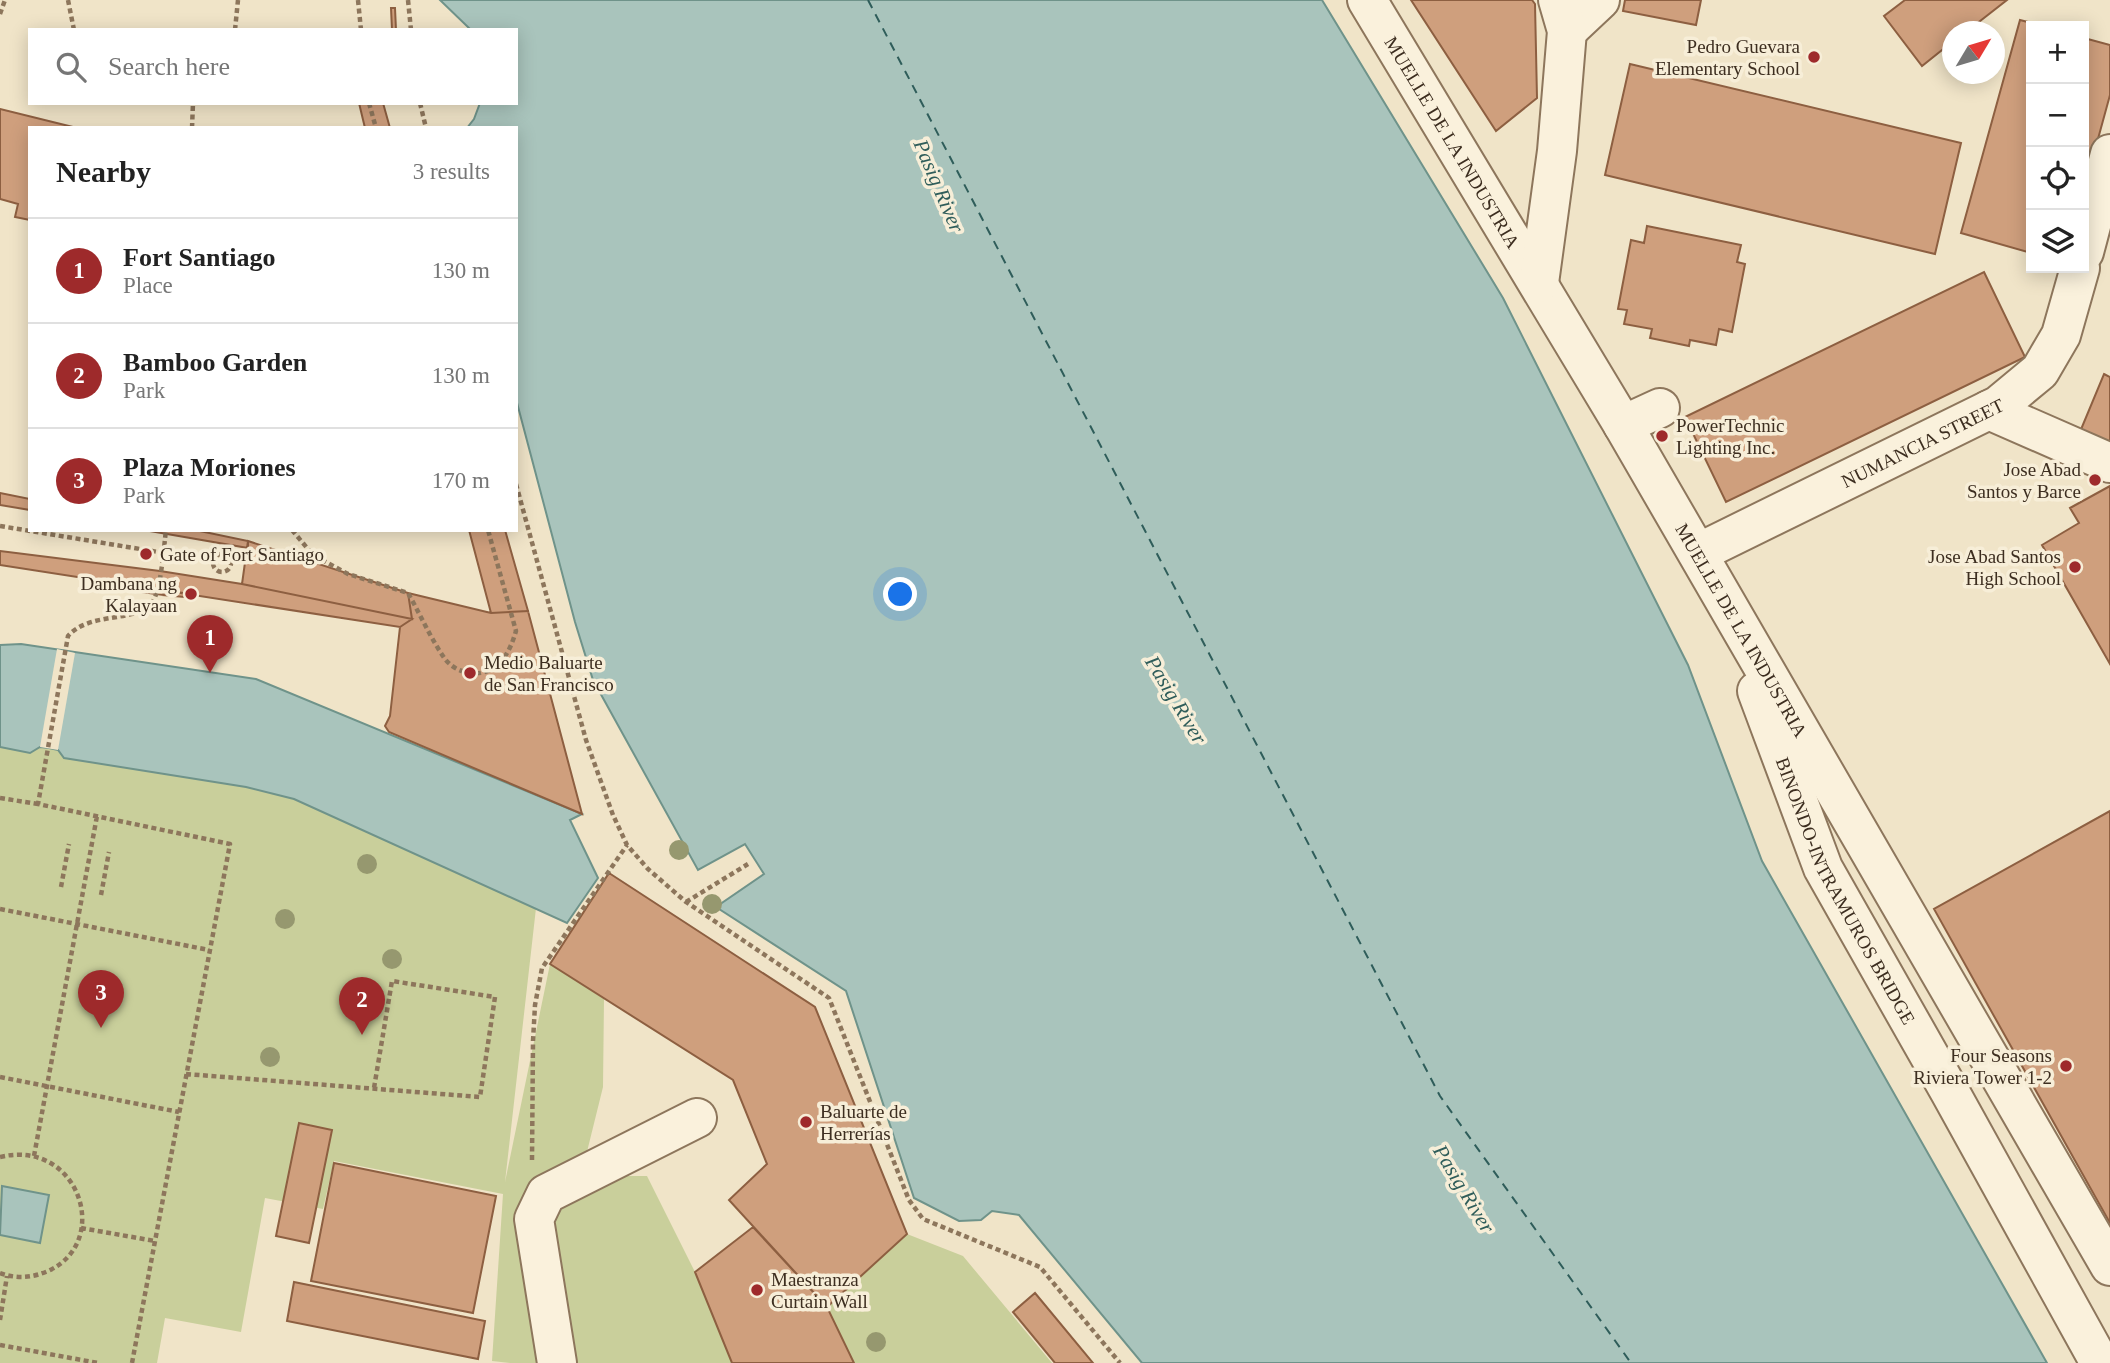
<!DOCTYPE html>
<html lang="en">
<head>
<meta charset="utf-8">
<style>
  :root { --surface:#fff; --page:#f6f6f6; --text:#222; --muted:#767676; --line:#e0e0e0; --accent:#9e2a2b }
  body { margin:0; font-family:Georgia,serif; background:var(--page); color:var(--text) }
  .controls { position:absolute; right:21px; top:21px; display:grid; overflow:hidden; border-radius:0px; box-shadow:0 4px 18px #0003 }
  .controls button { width:63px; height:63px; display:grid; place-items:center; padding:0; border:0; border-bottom:2px solid var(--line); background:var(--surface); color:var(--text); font:35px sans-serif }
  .compass { position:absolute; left:1942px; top:21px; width:63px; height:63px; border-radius:50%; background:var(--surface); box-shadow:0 4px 18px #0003; rotate:52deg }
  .you { position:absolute; left:901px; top:595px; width:24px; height:24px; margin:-18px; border:5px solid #fff; border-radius:50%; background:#1a73e8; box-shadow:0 0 0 10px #1a73e833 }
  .badge { display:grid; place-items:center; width:46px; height:46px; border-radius:50%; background:var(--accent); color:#fff; font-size:23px; font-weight:700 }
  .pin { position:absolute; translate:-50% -58px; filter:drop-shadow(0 2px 4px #0008) }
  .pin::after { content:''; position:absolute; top:37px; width:24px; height:21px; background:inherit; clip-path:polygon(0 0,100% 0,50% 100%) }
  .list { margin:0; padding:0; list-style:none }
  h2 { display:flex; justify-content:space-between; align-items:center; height:91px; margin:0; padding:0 28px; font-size:30px }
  h2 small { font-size:23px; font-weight:400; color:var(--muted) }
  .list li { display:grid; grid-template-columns:46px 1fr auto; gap:21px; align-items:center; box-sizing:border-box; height:105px; padding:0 28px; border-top:2px solid var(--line) }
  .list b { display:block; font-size:26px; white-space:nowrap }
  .list p { margin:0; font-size:23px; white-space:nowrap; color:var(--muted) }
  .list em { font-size:23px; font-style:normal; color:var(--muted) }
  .icon { flex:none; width:38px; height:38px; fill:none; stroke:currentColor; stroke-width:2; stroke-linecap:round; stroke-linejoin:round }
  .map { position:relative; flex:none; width:2110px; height:1363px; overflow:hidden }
  .search { position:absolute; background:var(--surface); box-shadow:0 4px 18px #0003; left:28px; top:28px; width:490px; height:77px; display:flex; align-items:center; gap:18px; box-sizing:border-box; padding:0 24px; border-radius:0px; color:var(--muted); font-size:26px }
  .panel { position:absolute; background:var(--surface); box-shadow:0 4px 18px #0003; left:28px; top:126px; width:490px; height:406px; border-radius:0px }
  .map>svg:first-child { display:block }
  .green { fill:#c9cf9b }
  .water { fill:#a9c4bc; stroke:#6f938a; stroke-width:2 }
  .pier { fill:#f0e4c8 }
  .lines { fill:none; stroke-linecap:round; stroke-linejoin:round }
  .ferry { stroke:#2f5d5a; stroke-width:2; stroke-dasharray:9 7; stroke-linecap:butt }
  .building { fill:#cf9f7d; stroke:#8d5f41; stroke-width:2 }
  .minor-casing { stroke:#8d765c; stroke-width:42 }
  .path { stroke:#8d765c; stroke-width:4.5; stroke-dasharray:5 3.5; stroke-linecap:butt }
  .minor { stroke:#faf1dc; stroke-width:38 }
  .tree { fill:#96986f }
  .poi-dot { fill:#9e2a2b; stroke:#f7eed8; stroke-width:2.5 }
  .labels { text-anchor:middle; stroke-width:7; stroke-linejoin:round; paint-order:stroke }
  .poi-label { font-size:19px; fill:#3d2e20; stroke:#f7eed8; text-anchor:end }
  .street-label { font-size:19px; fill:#3d2e20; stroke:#f7eed8 }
  .water-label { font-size:21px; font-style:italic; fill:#2f5d5a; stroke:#f7eed8 }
</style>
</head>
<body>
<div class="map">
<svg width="2110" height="1363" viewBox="0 0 2110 1363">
  <rect width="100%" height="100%" fill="#f0e4c8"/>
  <path class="green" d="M0 747 30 753 40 747 58 750 65 758 246 787 294 799 536 908 505 1182 550 964 604 999 603 1087 581 1176H647L695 1272 732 1363H510L492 1361 503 1194 334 1161 323 1209 265 1198 241 1332 165 1318 157 1363H0Z
    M907 1234 963 1256 1052 1363H854L827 1307Z"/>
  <path class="water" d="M440 0H1322L1503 298 1688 665 1762 861 2047 1363H1142L1019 1215 992 1211 981 1220 959 1221 914 1198 846 991 716 907 764 874 745 844 698 870 593 680 575 622 516 399V128H467L474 119 480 103H516V30H471Z
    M21 644 256 679 582 814 570 820 598 878 567 923 294 799 246 787 64 758 58 750 49 748 40 747 30 753 0 747V645Z
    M2 1186 49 1195 40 1243 0 1235Z"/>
  <path class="pier" d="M57 649 75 653 58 750 40 747Z"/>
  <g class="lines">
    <path class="ferry" d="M868 0 1440 1096 1631 1363"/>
  </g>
  <path class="building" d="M1411 0H1532L1535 4 1537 98 1496 131Z
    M1625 0H1701L1696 25 1623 11Z
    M1905 0H2007L1966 32H1952V42L1922 66 1884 16Z
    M391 8H395L396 30H392Z
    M2020 20 2043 26H2031V253L1961 233Z
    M2084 38 2110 45V95L2084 190Z
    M1630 64 1961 143 1935 254 1605 175Z
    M359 103H383L390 128H365Z
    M0 109 77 128H30V220L15 217 18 204 0 199Z
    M1647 226 1741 245 1737 262 1745 264 1732 332 1719 329 1716 345 1690 340 1689 346 1650 338 1652 329 1624 324 1627 310 1618 309 1631 240 1644 243Z
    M1984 272 2025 357 1726 502 1685 417Z
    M2104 374 2110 377V451L2077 439Z
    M2110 486V664L2042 545 2079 523 2070 508Z
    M0 493 30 499V510L0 505Z
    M144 530H195L248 541V548Z
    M469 530H505L528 611 491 613Z
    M248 541 408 593 412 619 242 584Z
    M0 551 160 571 242 584 412 619 400 627 0 565Z
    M127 584 149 588 148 593 134 591 127 588Z
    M149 588 164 590 163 595 148 593Z
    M164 590 184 593V597L163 595Z
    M408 593 491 613 528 611 582 814 389 732 385 726 390 716 400 627 412 619Z
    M2110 811V1223L1934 909Z
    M609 873 815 1007 907 1234 827 1307 729 1200 767 1164 733 1080 550 964Z
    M299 1123 332 1130 309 1243 276 1236Z
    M334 1163 496 1196 473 1313 311 1281Z
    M753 1227 827 1307 854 1363H732L695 1272Z
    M294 1282 485 1321 478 1359 287 1321Z
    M1035 1293 1093 1363H1055L1013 1312Z"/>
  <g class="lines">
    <defs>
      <g id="minor">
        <path id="s1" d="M1367 0 1623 425 2110 1266"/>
        <path d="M1567 31 1600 0"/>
        <path d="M2084 252 2110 154"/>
        <path d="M1539 283 1557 151 1567 31 1558 0"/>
        <path d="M1989 410 2110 463"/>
        <path d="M1623 425 1660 408"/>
        <path id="s2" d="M1698 553 1999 405 2040 371 2061 335 2080 268"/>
        <path id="s3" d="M1757 691 1823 868 1950 1092 2100 1363"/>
        <path d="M557 1363 534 1219 546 1194 697 1118"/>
      </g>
    </defs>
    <use href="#minor" class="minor-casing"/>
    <path class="path" d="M68 0 74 30
      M358 0 361 30
      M408 0 411 30
      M0 14 5 0
      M235 30 238 0
      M369 103 376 128
      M420 103 426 128
      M192 128 193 103
      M516 484 586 740 613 815 627 845 648 869 686 902 829 998 909 1200 923 1219 1040 1267 1120 1363
      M0 526 213 561
      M292 530 313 555 348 574 408 593C420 614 431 639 445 659 459 677 488 679 502 660 509 652 513 641 516 631L488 530
      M213 563a9 9 0 1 1 18 0a9 9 0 1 1-18 0Z
      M0 798 38 804
      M61 887 69 844
      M101 895 109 852
      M686 902 748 864
      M0 909 209 950
      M186 1074 480 1097 495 997 392 981 374 1088
      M0 1077 179 1112
      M34 1156 97 816
      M0 1157C79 1138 113 1242 48 1271 32 1278 16 1279 0 1273
      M532 1160 533 1041 535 1005 542 968 627 845
      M81 1228 155 1241
      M0 1320 7 1276
      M0 1345 98 1363
      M132 1363 230 844 38 804 68 636C91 610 140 624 153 601 161 589 164 546 166 530"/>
    <use href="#minor" class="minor"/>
  </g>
  <g class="tree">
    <circle cx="679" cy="850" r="10"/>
    <circle cx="367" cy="864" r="10"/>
    <circle cx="712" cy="904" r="10"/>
    <circle cx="285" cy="919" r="10"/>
    <circle cx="392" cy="959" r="10"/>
    <circle cx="270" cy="1057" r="10"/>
    <circle cx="876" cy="1342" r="10"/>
  </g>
  <g class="poi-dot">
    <circle cx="1814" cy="57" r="7"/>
    <circle cx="1662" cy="436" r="7"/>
    <circle cx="2095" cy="480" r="7"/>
    <circle cx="146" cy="554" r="7"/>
    <circle cx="2075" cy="567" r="7"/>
    <circle cx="191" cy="594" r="7"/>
    <circle cx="470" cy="673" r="7"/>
    <circle cx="2066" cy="1066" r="7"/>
    <circle cx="806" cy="1122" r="7"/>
    <circle cx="757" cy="1290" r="7"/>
  </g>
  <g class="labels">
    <g class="poi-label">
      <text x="1800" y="53">Pedro Guevara<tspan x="1800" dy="22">Elementary School</tspan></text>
      <text x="1676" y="432" text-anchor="start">PowerTechnic<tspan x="1676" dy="22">Lighting Inc.</tspan></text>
      <text x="2081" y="476">Jose Abad<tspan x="2081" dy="22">Santos y Barce</tspan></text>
      <text x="160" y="561" text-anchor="start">Gate of Fort Santiago</text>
      <text x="2061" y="563">Jose Abad Santos<tspan x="2061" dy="22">High School</tspan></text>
      <text x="177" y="590">Dambana ng<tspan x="177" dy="22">Kalayaan</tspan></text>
      <text x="484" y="669" text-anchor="start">Medio Baluarte<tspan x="484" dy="22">de San Francisco</tspan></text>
      <text x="2052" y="1062">Four Seasons<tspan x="2052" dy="22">Riviera Tower 1-2</tspan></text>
      <text x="820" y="1118" text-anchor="start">Baluarte de<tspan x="820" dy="22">Herrerías</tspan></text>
      <text x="771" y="1286" text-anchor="start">Maestranza<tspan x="771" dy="22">Curtain Wall</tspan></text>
    </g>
    <g class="street-label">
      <text dy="7" stroke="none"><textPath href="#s1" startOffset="166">MUELLE DE LA INDUSTRIA</textPath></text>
      <text dy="7" stroke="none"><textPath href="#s2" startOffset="250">NUMANCIA STREET</textPath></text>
      <text dy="7" stroke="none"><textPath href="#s1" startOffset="733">MUELLE DE LA INDUSTRIA</textPath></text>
      <text dy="7" stroke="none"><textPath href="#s3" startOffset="219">BINONDO-INTRAMUROS BRIDGE</textPath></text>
    </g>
    <g class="water-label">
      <text transform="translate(939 186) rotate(67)" y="7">Pasig River</text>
      <text transform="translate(1176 700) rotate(59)" y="7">Pasig River</text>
      <text transform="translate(1464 1189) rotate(59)" y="7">Pasig River</text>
    </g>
  </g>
</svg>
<div class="controls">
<button>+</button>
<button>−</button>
<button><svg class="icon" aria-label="locate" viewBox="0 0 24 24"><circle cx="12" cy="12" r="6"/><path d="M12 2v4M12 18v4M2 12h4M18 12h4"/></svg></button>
<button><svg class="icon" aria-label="layers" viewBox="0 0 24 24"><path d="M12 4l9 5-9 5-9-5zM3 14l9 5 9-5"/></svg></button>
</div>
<svg class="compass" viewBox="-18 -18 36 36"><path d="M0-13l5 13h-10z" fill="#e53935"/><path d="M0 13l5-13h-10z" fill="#767676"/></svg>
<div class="you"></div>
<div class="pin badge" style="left:210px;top:673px">1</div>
<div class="pin badge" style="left:362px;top:1035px">2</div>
<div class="pin badge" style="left:101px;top:1028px">3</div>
<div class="search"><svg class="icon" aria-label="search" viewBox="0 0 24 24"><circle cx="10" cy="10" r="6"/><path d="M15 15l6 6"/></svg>Search here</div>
<section class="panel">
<h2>Nearby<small>3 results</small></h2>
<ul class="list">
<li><span class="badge">1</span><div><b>Fort Santiago</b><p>Place</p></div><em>130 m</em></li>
<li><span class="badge">2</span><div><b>Bamboo Garden</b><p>Park</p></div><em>130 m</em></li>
<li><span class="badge">3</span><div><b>Plaza Moriones</b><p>Park</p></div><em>170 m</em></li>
</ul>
</section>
</div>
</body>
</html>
